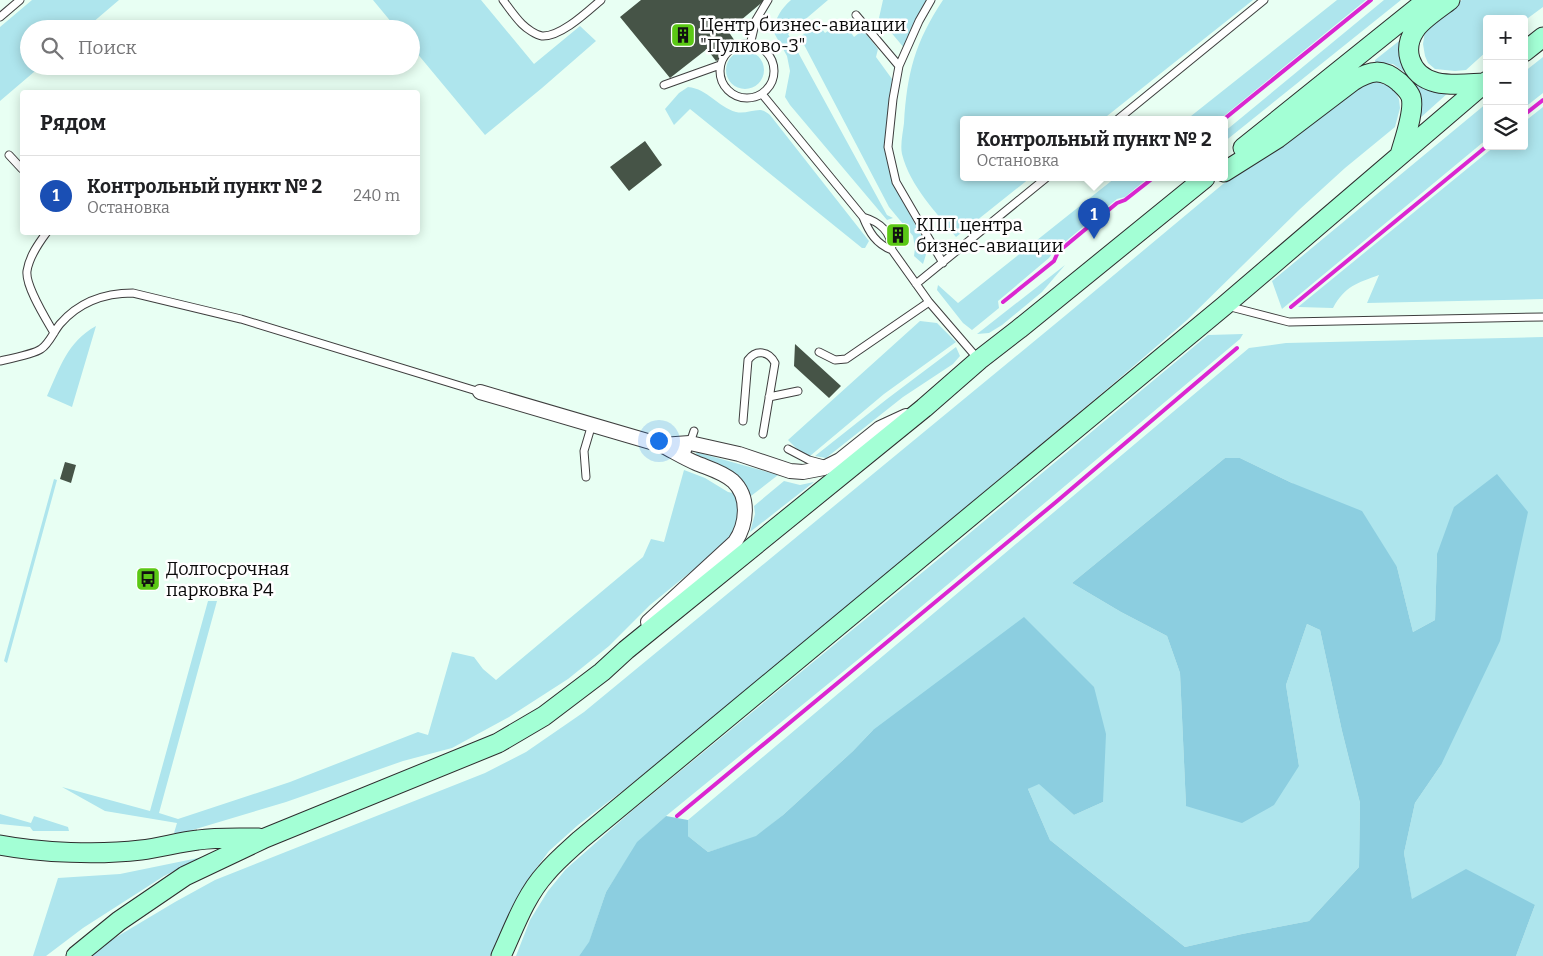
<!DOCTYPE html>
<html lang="ru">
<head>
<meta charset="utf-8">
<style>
  :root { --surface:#fff; --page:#f2f2f2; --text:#202124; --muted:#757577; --line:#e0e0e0; --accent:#3b6c1d }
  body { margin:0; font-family:Bitter,serif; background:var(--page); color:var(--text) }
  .controls { position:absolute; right:15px; top:15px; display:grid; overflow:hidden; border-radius:5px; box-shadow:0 2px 12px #0003 }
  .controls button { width:45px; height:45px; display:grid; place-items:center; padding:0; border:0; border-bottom:1px solid var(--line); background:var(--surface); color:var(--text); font:25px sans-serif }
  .you { position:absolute; left:658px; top:440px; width:18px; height:18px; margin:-12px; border:4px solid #fff; border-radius:50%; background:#1a73e8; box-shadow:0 0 0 8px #1a73e833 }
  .badge { display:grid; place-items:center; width:32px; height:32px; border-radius:50%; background:var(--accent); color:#fff; font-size:16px; font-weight:700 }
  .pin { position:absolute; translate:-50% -41px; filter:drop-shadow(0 1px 2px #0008) }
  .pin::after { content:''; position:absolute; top:26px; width:18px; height:15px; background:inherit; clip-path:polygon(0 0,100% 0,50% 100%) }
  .popup { position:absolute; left:960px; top:116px; width:268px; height:65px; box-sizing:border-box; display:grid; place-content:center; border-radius:5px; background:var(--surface); filter:drop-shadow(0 1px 4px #0005); font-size:16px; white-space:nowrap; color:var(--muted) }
  .popup b { font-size:19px; color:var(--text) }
  .popup::after { content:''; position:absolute; left:50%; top:100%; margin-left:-10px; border:10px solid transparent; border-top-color:var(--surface) }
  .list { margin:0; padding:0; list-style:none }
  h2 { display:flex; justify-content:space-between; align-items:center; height:65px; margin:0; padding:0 20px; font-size:21px }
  h2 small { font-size:16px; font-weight:400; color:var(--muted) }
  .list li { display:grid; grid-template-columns:32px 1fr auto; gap:15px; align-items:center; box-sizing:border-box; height:80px; padding:0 20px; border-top:1px solid var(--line) }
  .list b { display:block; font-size:19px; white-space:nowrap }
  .list p { margin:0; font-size:16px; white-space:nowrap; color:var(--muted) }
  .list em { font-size:16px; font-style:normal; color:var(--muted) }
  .icon { flex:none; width:28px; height:28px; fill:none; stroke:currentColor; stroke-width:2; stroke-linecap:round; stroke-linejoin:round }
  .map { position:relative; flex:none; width:1543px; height:956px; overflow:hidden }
  .search { position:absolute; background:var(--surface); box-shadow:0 2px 12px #0003; left:20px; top:20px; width:400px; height:55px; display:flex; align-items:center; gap:12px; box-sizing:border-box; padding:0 18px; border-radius:28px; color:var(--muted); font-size:19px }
  .panel { position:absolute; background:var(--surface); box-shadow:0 2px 12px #0003; left:20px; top:90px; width:400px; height:145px; border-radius:5px }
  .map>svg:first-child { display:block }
  .green { fill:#aee5ed }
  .forest { fill:#8ccee0 }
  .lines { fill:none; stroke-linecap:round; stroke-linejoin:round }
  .stream { stroke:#db26d1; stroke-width:4 }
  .building { fill:#465447 }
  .lane-casing { stroke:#3e3e3e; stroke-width:9 }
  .street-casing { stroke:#3e3e3e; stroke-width:16 }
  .secondary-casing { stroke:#2d2d2d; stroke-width:21 }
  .lane { stroke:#fff; stroke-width:7 }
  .street { stroke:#fff; stroke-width:14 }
  .secondary { stroke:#a3ffd5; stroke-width:19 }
  .labels { text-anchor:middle; stroke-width:5; stroke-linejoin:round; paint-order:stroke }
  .poi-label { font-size:18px; fill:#0b0b0b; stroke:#fff; text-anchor:start }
</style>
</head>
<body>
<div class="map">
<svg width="1543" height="956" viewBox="0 0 1543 956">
  <rect width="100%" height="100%" fill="#e8fff3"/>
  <path class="green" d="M32 0H119L85 29H29V66H41L0 101V27Z
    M373 0H481L534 64 580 26 596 41 542 88 485 135 411 46V29H397Z
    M791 0H828L788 34 887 215 893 218 887 220 790 105 785 97 790 71 787 56 773 31C776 17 781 9 791 0Z
    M883 0H927L905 49 879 18Z
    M943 0H1253L1102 120H964V178H1030L956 237C936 212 910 186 902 154 900 145 903 132 904 123 907 73 915 42 943 0Z
    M1337 0H1366L1219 120H1186Z
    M1384 0H1401L1224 142V132Z
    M1462 0H1543V7L1524 21V19H1487V51L1466 70 1455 71 1435 69 1428 63 1425 56 1423 44 1425 31 1433 22Z
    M843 21 854 37 863 30 878 49 876 57 892 79 885 153 900 196 928 248 923 264 914 256 915 248 913 236 889 207 800 37 818 24 825 33Z
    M1404 37V44L1448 93 1419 119 1418 94 1412 82 1404 72 1393 64 1375 63V60Z
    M726 70a19 19 0 1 1 38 0a19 19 0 1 1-38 0Z
    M1543 57V93L1524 108V72Z
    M1377 82 1386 85 1395 91 1399 99 1400 108 1395 127 1345 168 1300 209 1187 320 1114 383 736 699 625 789 578 825 549 851 532 874 490 956H89L98 948 175 902 215 880 485 773 526 752 584 712 1066 315 1223 184 1282 147 1364 84Z
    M688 87C708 89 718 107 736 112 744 114 752 110 760 110 763 110 767 113 770 115L869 241 865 248H862L690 109 674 125 665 109 679 93Z
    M1487 103V139L1282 309 1272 281Z
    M1543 107V299L1367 303 1379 275C1357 283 1345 286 1333 308L1298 307 1495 146H1524V122Z
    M1115 178H1148L1125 197 1117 199 1054 251 1049 258 998 301 999 308 972 330 963 323 937 290 938 285 958 303Z
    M1065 265 1042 292 1002 325 989 333 977 334Z
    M920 321 937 323 956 342 884 394 810 456 798 450 788 440Z
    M96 326 72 407 47 396C60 368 67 342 96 326Z
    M1243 334 1240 339 866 653 666 816 638 842 606 892 589 943 579 956H516L530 920 548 891 566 869 633 810 935 562 1208 335Z
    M1543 337V956H1516L1535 905 1412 900 1404 853 1415 803 1441 765 1437 554 1435 620 1413 632 1397 567 1292 483 1240 458H1225L1072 583 1121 612 1167 636 1180 673 1186 806 1299 766 1286 685 1307 624 1320 630 1342 731 1360 803 1359 867 1309 921 1242 934 1185 947 1050 840 1028 789 1039 783 1074 815 1103 802 873 730 853 751 783 815 756 837 708 852 688 836V820L1249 348 1286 343Z
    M956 347 960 356 953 364 903 397 826 458 815 456 887 399Z
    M696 452 778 475 751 496 737 475 723 466 697 457Z
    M684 470 705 478 728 492 733 493 740 507 735 532 726 543 650 605 609 646 568 679 509 717 452 748 403 761 286 802 179 834 174 833 177 823 105 811 62 787 150 811 208 601H217L159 813 178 819 290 782 418 732 428 735 452 652 474 657 483 669 496 680 643 557 651 539 664 542Z
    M54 479 57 480 7 663 4 661Z
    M784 481 800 485 814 482 750 532 755 514 754 506Z
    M0 814 31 823 34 816 68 827 69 831H33L30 827 0 824Z
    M203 857 164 876 83 928 46 956H33L58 878 120 874Z"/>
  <path class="forest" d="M1225 458H1240L1292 483 1362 511 1397 567 1413 632 1435 620 1437 554 1454 507 1497 474 1528 512 1500 641 1441 765 1415 803 1404 853 1412 899 1466 869 1535 905 1516 956H579L589 942 606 892 637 842 666 816 688 820V836L708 852 756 836 783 815 853 751 873 730 1024 617 1094 687 1106 734 1103 802 1074 815 1039 784 1028 789 1050 840 1185 947 1242 934 1309 921 1359 867 1360 803 1342 731 1320 630 1307 624 1286 685 1299 766 1274 805 1242 823 1186 806 1180 673 1167 636 1121 612 1072 583Z"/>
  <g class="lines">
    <path class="stream" d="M1524 115 1543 100
      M1223 120 1371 0
      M1003 302 1054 261 1058 252 1117 203 1125 200 1153 178
      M1291 307 1487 146
      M677 816 1056 502 1237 348"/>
  </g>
  <path class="building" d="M641 0H765L728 31 737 44 716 61 707 49 670 78 620 17Z
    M645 141 662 165 629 191 610 167Z
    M900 225 908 235 897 245 888 234Z
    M795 344 841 386 829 398 794 366Z
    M65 462 76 465 71 483 60 479Z"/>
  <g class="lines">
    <defs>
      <path id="lane" d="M503 0C509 8 515 17 522 24 527 29 536 35 542 36 561 37 588 11 601 0
        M931 0 919 21 899 66 893 99 888 147 896 182 943 263
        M856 15 899 66
        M0 17 20 0
        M720 71a27 27 0 1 1 54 0a27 27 0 1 1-54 0Z
        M750 45 756 20 768 0
        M664 85 720 65
        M762 94 863 217C869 232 876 244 892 250
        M1117 120 1264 0
        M9 155 22 169
        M863 217C880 222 891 231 892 250L929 302 978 359
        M47 232C38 244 29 257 27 271 25 286 46 319 54 333
        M916 284 1046 178
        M1227 306 1289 322 1543 317
        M819 352 835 360 846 359 929 302
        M0 361C9 359 34 354 41 349 49 344 54 331 60 324 79 302 104 293 133 293L241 319 480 392
        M769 397 798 391
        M743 421 748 360C756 349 769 351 775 363L763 434
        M788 449 809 460 824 464
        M685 458 694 431
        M586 477 584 451 592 424"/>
      <path id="street" d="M480 392 661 445C673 451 684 458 696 463 708 468 723 472 733 481 750 497 747 524 735 542L648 622
        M662 445 690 443 739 454 790 471 803 472 824 468 840 460 880 428 906 416"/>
      <path id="secondary" d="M1450 0C1440 8 1421 20 1415 30 1409 39 1407 49 1410 59 1420 91 1459 84 1484 83
        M1524 52 1543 37
        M1243 148 1427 0
        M1224 172 1278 138 1353 81C1371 70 1382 68 1399 82 1403 86 1409 91 1411 97 1415 111 1404 140 1400 155
        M0 845C42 853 99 855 141 850 160 848 179 842 198 840 217 837 239 838 259 838
        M76 956 119 921 185 876 265 838 498 743 544 716 602 672 626 650 924 408 979 360 1019 329 1205 178
        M501 956C514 928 525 896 546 873 556 861 568 851 580 840L1224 306 1487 81"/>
    </defs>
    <use href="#lane" class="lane-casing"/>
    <use href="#street" class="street-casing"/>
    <use href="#secondary" class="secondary-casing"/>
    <use href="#lane" class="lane"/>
    <use href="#street" class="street"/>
    <use href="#secondary" class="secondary"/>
  </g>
  <defs>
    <symbol id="building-square" viewBox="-11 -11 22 22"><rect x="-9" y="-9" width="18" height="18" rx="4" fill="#5bc815" stroke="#fff"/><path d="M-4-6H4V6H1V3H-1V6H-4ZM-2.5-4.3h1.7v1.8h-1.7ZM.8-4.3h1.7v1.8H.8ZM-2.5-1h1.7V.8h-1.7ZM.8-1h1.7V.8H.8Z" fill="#111"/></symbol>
    <symbol id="bus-square" viewBox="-11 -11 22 22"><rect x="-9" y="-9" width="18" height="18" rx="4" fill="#5bc815" stroke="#fff"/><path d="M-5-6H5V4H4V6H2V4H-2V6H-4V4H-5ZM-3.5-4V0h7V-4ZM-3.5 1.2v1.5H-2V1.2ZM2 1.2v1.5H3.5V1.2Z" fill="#111"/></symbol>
  </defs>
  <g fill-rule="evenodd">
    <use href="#building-square" x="669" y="21" width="28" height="28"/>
    <use href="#building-square" x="884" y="221" width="28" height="28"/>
    <use href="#bus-square" x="134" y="565" width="28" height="28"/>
  </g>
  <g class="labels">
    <g class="poi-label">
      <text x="700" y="31">Центр бизнес-авиации<tspan x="700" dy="21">"Пулково-3"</tspan></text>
      <text x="916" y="231">КПП центра<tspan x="916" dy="21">бизнес-авиации</tspan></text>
      <text x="166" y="575">Долгосрочная<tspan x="166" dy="21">парковка P4</tspan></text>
    </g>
  </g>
</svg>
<div class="controls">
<button>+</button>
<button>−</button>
<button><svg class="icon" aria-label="layers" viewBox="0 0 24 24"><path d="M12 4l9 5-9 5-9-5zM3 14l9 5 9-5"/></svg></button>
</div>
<div class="you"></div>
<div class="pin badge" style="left:1094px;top:239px;background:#1a4fb4">1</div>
<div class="popup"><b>Контрольный пункт № 2</b>Остановка</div>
<div class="search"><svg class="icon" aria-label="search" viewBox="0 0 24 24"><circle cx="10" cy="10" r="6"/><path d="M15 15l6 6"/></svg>Поиск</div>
<section class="panel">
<h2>Рядом<small></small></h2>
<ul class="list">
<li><span class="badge" style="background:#1a4fb4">1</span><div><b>Контрольный пункт № 2</b><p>Остановка</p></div><em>240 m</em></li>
</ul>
</section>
</div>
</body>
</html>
